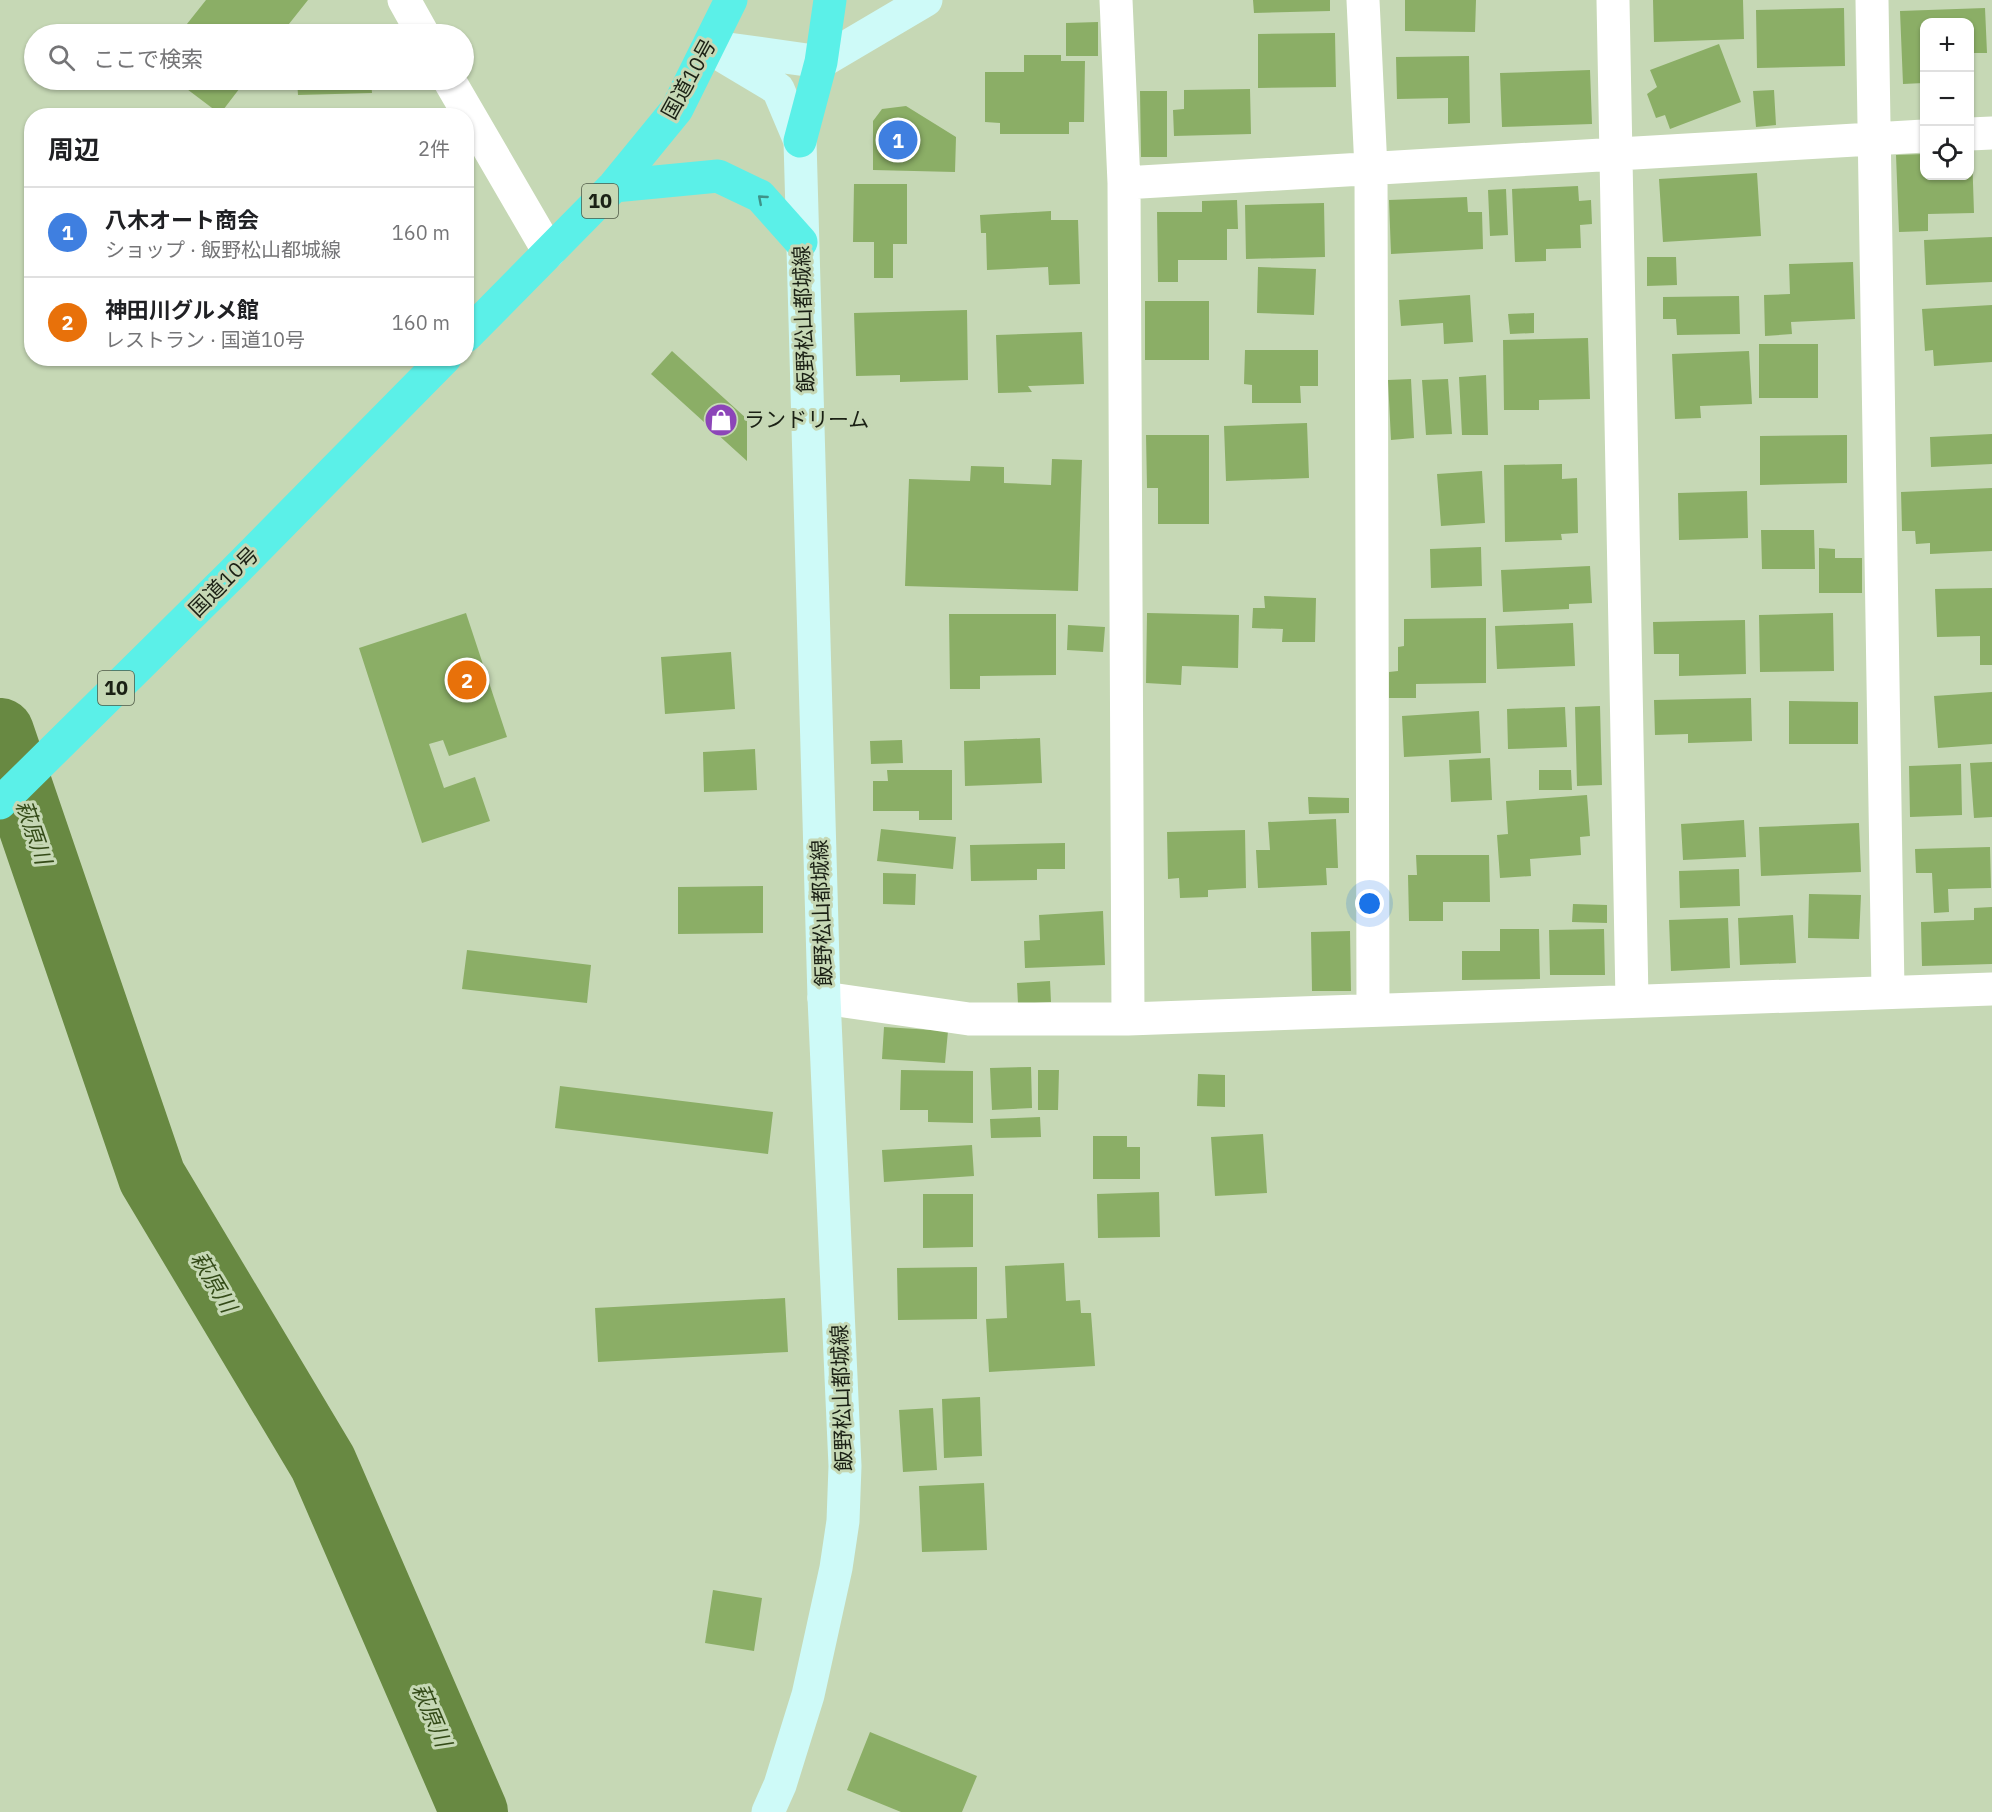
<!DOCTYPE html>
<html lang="ja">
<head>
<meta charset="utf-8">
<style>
  :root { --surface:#fff; --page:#f2f2f2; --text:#202124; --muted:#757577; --line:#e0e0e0; --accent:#8c45b8 }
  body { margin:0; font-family:"IBM Plex Sans","Noto Sans JP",sans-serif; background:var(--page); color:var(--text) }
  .controls { position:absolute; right:18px; top:18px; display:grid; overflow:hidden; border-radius:12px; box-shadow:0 2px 4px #0004 }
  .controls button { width:54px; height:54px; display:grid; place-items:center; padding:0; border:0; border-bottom:2px solid var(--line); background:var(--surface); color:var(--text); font:30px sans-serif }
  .you { position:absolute; left:1370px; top:904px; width:21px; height:21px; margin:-15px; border:4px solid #fff; border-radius:50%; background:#1a73e8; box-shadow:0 0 0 9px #1a73e833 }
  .badge { display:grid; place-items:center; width:39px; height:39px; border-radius:50%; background:var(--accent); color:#fff; font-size:20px; font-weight:700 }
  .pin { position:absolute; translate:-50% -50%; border:3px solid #fff; box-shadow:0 2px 6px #0006 }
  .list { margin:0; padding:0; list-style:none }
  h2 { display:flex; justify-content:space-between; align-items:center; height:78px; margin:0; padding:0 24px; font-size:26px }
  h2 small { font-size:20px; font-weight:400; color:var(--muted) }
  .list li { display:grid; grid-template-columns:39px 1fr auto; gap:18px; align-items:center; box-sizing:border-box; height:90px; padding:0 24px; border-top:2px solid var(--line) }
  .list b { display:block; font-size:22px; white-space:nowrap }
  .list p { margin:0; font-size:20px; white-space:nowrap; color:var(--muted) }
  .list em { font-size:20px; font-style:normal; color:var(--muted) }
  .icon { flex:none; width:33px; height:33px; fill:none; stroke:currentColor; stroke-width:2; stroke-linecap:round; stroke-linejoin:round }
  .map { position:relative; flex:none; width:1992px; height:1812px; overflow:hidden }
  .search { position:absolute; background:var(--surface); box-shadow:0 2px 4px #0004; left:24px; top:24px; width:450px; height:66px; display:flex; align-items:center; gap:15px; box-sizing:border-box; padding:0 21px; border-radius:33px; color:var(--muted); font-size:22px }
  .panel { position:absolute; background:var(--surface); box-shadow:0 2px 4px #0004; left:24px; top:108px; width:450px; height:258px; border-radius:24px }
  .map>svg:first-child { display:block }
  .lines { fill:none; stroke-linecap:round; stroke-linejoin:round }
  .river { stroke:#688942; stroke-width:68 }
  .building { fill:#8bae66 }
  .street { stroke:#fff; stroke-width:33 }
  .secondary { stroke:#cefaf8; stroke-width:33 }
  .highway { stroke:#5bf0e8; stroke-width:33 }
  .oneway { stroke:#3e9389 }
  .labels { text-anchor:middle; stroke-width:6; stroke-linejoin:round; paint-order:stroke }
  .shield { fill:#c6d8b5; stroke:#4e5845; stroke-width:1.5 }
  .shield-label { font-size:20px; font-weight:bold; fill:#1b2115 }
  .street-label { font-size:21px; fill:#1b2115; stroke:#c6d8b5 }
  .poi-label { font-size:21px; fill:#1b2115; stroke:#c6d8b5; text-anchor:start }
  .water-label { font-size:22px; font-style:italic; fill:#344b18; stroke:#c6d8b5 }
</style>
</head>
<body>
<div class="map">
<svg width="1992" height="1812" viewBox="0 0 1992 1812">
  <rect width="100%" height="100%" fill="#c6d8b5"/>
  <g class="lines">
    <path class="river" d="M0 732 152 1177 323 1463 474 1812"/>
  </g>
  <path class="building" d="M206 0H308L281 34H179Z
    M1253 0H1330V11L1254 13Z
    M1405 0H1476L1475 32 1405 31Z
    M1653 0H1743L1744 39 1654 42Z
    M1844 8 1845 66 1757 68 1756 10Z
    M1985 8 1987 53H1970V22H1924V83L1903 84 1900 11Z
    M1098 22V56H1066V23Z
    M1335 33 1336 87 1258 88V34Z
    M1719 44 1741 102 1670 129 1665 115 1656 118 1647 94 1657 87 1650 70Z
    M1024 55H1061V61H1085L1084 122H1069V134H1000V123L985 122V72H1024Z
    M1469 56 1470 123 1448 124V98L1397 99 1396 57Z
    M1590 70 1592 124 1502 127 1500 73Z
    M175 80H246L220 114Z
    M297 80H371L372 93 298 95Z
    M1250 89 1251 134 1174 136 1173 110 1184 109V90Z
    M1774 90 1776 125 1756 127 1753 91Z
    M1140 91H1167V157H1141Z
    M906 106 956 137 955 172 873 170V121L882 109Z
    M308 108 350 109V116H308Z
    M1970 153H1972L1974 213 1928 214V231L1899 232 1896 155 1924 154V176H1970Z
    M1757 173 1761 236 1663 242 1659 179Z
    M854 184H907V244H893V278H874V242H853Z
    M1578 186 1579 201 1591 200 1592 224 1580 225 1581 248 1546 249V261L1515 262 1512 189Z
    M1506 189 1508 235 1490 236 1488 190Z
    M1467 197 1468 212H1482L1483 249 1391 254 1389 200Z
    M1237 200 1238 229H1227V260H1178V282H1158L1157 212H1202V201Z
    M1324 203 1325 257 1246 259 1245 205Z
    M1051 211V220H1078L1080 284 1049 285 1048 267 987 270 986 233H981L980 215Z
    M1992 237V282L1926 285 1924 240Z
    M1647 257H1676L1677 285 1647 286Z
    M1853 262 1855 319 1791 322 1792 334 1765 336 1764 295 1790 294 1789 264Z
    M1258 267 1316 269 1314 315 1257 313Z
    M1470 295 1473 342 1444 344 1443 323 1401 326 1399 300Z
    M1739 296 1740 334 1677 335 1676 319H1663V297Z
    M1145 301H1209V360H1145Z
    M1992 305V362L1934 366 1933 350 1925 351 1922 309Z
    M967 310 968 380 900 382V375L856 376 854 313Z
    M1534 313V333L1510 334 1508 314Z
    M1082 332 1084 384 1028 386 1032 392 998 393 996 335Z
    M1588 338 1590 399 1539 400V410H1504L1503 340Z
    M1759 344H1818V398H1759Z
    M1245 350H1318V386H1300L1301 403H1252V385L1244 384Z
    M672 351 747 419V461L651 374Z
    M1749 351 1752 404 1700 406 1701 418 1675 419 1672 354Z
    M1486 375 1488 435H1462L1459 377Z
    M1411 379 1414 438 1391 440 1388 380Z
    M1448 379 1452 434 1426 435 1422 380Z
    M1307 423 1309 478 1226 481 1224 426Z
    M1992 434V464L1931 467 1930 437Z
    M1146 435H1209V524H1158V488H1147Z
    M1847 435V483L1760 485V436Z
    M1052 459 1082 460 1078 591 905 586 909 479 970 481 971 466 1004 467V483L1051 485Z
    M1562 464V479L1577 478 1578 533 1561 534 1562 540 1505 542 1504 465Z
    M1482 471 1485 523 1441 526 1437 474Z
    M1992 488V551L1930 554V543L1916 544 1915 531H1902L1901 492Z
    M1747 491 1748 538 1679 540 1678 493Z
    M1761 530H1814L1815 569H1762Z
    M1481 547 1482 586 1431 588 1430 549Z
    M1819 548 1835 549V558H1862V593H1819Z
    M1590 566 1592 603 1569 604V609L1503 612 1501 570Z
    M1992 588V665H1980V636L1937 637 1935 589Z
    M1264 596 1316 598 1315 642H1282L1283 629 1252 628 1253 608H1265Z
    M466 613 507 737 449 756 443 740 429 744 444 788 475 777 490 821 422 843 359 648Z
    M1147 613 1239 615 1238 668 1182 666 1181 685 1146 683Z
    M1833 613 1834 671 1760 672 1759 615Z
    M949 614H1056V675L980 676V689H950Z
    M1486 618V683L1416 684V698H1389V672L1398 671V647L1404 646V619Z
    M1745 620 1746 674 1679 676V654H1654L1653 622Z
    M1573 623 1575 666 1497 669 1495 626Z
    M1068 625 1105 627 1103 652 1067 650Z
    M731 652 735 709 665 714 661 657Z
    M1992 692V744L1938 748 1934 696Z
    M1751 698 1752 741 1688 743V734L1655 735 1654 700Z
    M1789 701 1858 702V744H1789Z
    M1600 706 1602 785 1577 786 1575 707Z
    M1565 707 1567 747 1508 749 1507 709Z
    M1479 711 1481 753 1404 757 1402 716Z
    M1040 738 1042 783 965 786 964 741Z
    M902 740 903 763 871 764 870 741Z
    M755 749 757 790 704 792 703 752Z
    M1490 758 1492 800 1451 802 1449 760Z
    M1992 762V817L1974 818 1970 763Z
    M1961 764 1962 815 1910 817 1909 766Z
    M887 770H952V820H919V811H873V781H888Z
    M1539 770H1571L1572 790H1539Z
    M1587 795 1590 836 1580 837 1581 855 1530 859 1531 876 1500 878 1497 835 1508 834 1506 801Z
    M1308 797 1349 798V813L1309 814Z
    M1336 819 1338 868H1326L1327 885 1258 888 1256 850H1270L1268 822Z
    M1744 820 1746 857 1683 860 1681 824Z
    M1859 823 1861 872 1761 876 1759 827Z
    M881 829 956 837 953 869 877 861Z
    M1245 830 1246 888 1208 890V897L1180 898 1179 878 1168 879 1167 832Z
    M1065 843V869H1037V880L971 881 970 845Z
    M1990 847 1991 888 1948 889 1949 912 1934 913 1932 873H1916L1915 849Z
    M1416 855H1489L1490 902H1443V921H1409L1408 875H1417Z
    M1739 869 1740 906 1680 908 1679 871Z
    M883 873 916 874 915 905 883 904Z
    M763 886V933L678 934V887Z
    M1809 894 1861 895 1859 939 1808 938Z
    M1573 904 1607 905V923L1572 922Z
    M1992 907V964L1922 966 1921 922 1974 920V908Z
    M1103 911 1105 965 1025 968 1024 941 1040 940 1039 915Z
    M1793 915 1796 963 1740 965 1738 918Z
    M1728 918 1730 968 1671 971 1669 920Z
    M1500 929H1539L1540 979 1462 980V951H1500Z
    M1604 929 1605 975H1550L1549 930Z
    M1350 931 1351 991H1312L1311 932Z
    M467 950 591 965 587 1003 462 989Z
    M1050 981 1051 1002 1018 1004 1017 983Z
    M884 1027 948 1031 945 1063 882 1059Z
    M1031 1067 1032 1108 992 1110 990 1068Z
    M901 1070 973 1071V1123L928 1122V1110H900Z
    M1038 1070H1059L1058 1110H1038Z
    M1198 1074 1225 1075V1107L1197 1106Z
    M560 1086 773 1112 768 1154 555 1128Z
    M1040 1117 1041 1137 991 1138 990 1119Z
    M1263 1134 1267 1193 1215 1196 1211 1137Z
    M1093 1136H1127V1147H1140V1179H1093Z
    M972 1145 974 1176 884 1182 882 1150Z
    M1159 1192 1160 1237 1098 1238 1097 1194Z
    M923 1194H973V1247L923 1248Z
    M1064 1263 1066 1301 1080 1300 1081 1313H1091L1095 1366 989 1372 986 1319 1007 1318 1005 1266Z
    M977 1267V1319L898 1320 897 1268Z
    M785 1298 788 1352 598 1362 595 1308Z
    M980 1397 982 1456 944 1458 942 1399Z
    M933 1408 937 1470 903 1472 899 1410Z
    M984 1483 987 1550 922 1552 919 1486Z
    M713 1590 762 1598 754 1651 705 1643Z
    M870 1732 977 1776 962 1812H901L847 1790Z"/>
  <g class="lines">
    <path class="street" d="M404 0 423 34
      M1116 0 1124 183 1128 1019
      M1363 0 1371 169 1373 1010
      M1613 0 1632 1000
      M1872 0 1888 991
      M449 80 549 252
      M1970 134 1992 133
      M1124 183 1924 136
      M824 998 969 1019H1128L1992 989"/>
    <path class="secondary" d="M708 47 778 89 800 141 824 998 845 1466 843 1521 836 1568 808 1695 780 1785 768 1812
      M721 48 821 62 926 0"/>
    <path class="highway" d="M800 141 821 62 830 0
      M614 186 718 176 760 196 801 242
      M466 336 614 186 677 109 731 0
      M0 803 232 574 445 358"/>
  </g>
  <defs><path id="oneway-chevron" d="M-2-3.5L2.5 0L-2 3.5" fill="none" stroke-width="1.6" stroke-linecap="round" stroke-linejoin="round" transform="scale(1.5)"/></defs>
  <use class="oneway" href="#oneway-chevron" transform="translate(762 199) rotate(-139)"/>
  <defs>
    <symbol id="shop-disc" viewBox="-11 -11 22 22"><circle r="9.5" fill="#8c45b8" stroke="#c6d8b5"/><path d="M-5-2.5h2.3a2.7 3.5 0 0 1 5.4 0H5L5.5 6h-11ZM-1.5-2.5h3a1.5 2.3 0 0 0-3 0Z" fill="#fff"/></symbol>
  </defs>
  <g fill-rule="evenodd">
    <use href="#shop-disc" x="702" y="401" width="38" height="38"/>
  </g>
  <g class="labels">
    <g class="shield">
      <rect x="582" y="184" width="36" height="34" rx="4.5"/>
      <rect x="98" y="671" width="36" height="34" rx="4.5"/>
    </g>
    <g class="shield-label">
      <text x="600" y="208">10</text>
      <text x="116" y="695">10</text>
    </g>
    <g class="street-label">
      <text transform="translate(689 79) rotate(-61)" y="7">国道10号</text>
      <text transform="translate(804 319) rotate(-92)" y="7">飯野松山都城線</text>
      <text transform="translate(224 582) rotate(-45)" y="7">国道10号</text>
      <text transform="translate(822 913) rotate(-92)" y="7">飯野松山都城線</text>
      <text transform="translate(842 1398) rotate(-92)" y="7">飯野松山都城線</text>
    </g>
    <g class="poi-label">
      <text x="744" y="427">ランドリーム</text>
    </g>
    <g class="water-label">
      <text transform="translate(34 832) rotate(71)" y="8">萩原川</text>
      <text transform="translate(214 1282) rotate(59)" y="8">萩原川</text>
      <text transform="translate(432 1715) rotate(67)" y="8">萩原川</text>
    </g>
  </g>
</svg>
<div class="controls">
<button>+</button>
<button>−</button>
<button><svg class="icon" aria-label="locate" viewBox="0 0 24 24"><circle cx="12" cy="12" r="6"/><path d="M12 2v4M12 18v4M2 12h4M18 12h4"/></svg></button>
</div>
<div class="you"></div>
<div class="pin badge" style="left:898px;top:140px;background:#3f7fe0">1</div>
<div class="pin badge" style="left:467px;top:680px;background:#e8710a">2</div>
<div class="search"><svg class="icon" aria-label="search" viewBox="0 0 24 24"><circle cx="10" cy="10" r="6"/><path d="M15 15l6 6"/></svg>ここで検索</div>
<section class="panel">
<h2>周辺<small>2件</small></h2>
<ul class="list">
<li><span class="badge" style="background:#3f7fe0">1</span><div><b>八木オート商会</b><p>ショップ · 飯野松山都城線</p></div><em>160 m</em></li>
<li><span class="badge" style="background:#e8710a">2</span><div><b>神田川グルメ館</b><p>レストラン · 国道10号</p></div><em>160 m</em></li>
</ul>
</section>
</div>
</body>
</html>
